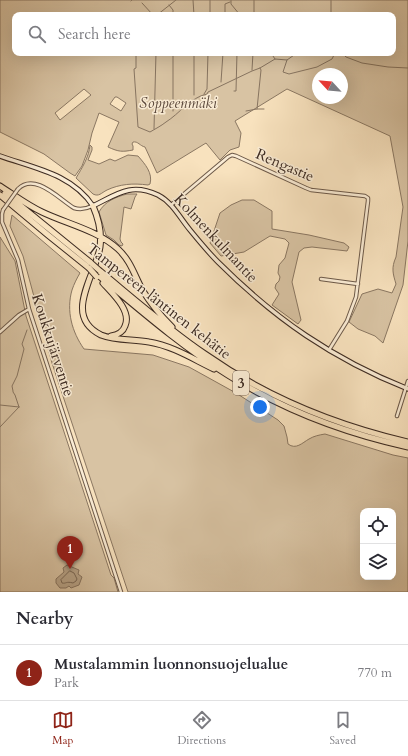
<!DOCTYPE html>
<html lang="en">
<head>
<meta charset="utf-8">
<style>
  :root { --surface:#fff; --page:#f2f2f3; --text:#2b2b33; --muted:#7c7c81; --line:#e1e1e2; --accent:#8f2418 }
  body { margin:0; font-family:Cardo,serif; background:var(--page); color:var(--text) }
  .controls { position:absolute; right:12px; bottom:12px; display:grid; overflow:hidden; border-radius:8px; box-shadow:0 4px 16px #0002 }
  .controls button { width:36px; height:36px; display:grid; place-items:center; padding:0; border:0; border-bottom:1px solid var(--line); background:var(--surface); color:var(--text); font:20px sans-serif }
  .compass { position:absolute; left:312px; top:68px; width:36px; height:36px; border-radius:50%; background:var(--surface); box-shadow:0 4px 16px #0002; rotate:296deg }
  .you { position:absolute; left:260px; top:407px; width:14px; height:14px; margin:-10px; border:3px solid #fff; border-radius:50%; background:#1a73e8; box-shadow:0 0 0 6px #1a73e833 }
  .badge { display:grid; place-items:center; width:26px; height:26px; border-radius:50%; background:var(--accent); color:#fff; font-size:13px; font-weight:700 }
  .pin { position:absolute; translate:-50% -33px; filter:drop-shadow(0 1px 2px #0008) }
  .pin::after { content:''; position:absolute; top:21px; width:14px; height:12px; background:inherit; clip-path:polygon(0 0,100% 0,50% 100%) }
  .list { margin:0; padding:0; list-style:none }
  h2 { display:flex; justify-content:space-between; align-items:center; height:52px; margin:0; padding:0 16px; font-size:17px }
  h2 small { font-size:13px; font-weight:400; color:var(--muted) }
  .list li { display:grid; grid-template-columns:26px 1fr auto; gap:12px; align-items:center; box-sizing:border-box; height:56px; padding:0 16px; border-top:1px solid var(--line) }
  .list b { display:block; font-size:15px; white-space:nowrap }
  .list p { margin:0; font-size:13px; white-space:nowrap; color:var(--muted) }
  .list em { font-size:13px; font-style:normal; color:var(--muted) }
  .icon { flex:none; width:22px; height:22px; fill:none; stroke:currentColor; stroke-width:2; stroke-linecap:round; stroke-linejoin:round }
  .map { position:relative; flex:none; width:408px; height:592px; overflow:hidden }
  .search { position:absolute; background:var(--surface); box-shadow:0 4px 16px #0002; left:12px; right:12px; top:12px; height:44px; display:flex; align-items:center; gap:10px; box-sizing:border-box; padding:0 14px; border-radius:8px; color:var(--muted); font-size:15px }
  .sheet { height:108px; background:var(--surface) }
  nav { display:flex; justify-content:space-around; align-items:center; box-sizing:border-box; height:56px; border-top:1px solid var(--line); background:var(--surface); font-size:11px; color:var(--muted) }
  nav a { display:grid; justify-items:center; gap:2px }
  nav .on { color:var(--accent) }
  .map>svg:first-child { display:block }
  .green { fill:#d8c3a3; stroke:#8a7762; fill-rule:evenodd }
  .water { fill:#b8a489; stroke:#877460 }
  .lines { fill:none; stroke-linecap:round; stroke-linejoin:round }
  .shore { stroke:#7a6856; stroke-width:1 }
  .stream { stroke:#877460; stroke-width:1 }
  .street-casing { stroke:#6c5949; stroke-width:4.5 }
  .secondary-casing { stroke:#3d2b22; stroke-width:5.5 }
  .highway-casing { stroke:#3d2b22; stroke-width:7 }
  .street { stroke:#faecd5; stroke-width:2.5 }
  .secondary { stroke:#faecd5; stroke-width:3.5 }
  .highway { stroke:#f8e2be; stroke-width:5 }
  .street-bridge-casing { stroke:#6c5949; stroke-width:4.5; stroke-linecap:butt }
  .highway-bridge-casing { stroke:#3d2b22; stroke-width:7; stroke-linecap:butt }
  .street-bridge { stroke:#faecd5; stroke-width:2.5 }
  .highway-bridge { stroke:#f8e2be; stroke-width:5 }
  .labels { text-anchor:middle; stroke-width:3; stroke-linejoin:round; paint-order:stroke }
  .shield { fill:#faecd5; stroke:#766558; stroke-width:1 }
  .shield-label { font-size:14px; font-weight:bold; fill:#3d2b22 }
  .park-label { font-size:15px; font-style:italic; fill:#5c493c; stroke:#faecd5 }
  .street-label { font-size:15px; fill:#3d2b22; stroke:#faecd5 }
</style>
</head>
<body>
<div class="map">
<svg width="408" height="592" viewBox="0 0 408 592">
  <rect width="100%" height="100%" fill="#f8e2be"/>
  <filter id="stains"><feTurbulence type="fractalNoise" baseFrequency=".005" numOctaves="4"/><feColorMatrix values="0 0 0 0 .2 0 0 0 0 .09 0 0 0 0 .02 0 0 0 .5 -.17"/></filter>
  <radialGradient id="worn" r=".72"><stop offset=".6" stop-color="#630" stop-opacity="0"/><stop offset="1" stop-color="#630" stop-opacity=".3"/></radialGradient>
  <path class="green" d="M0 0H408V241L403 285 383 343 375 336 358 329 349 322 362 294 378 289 392 293 396 284C393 274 391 268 396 257L403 207 390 136 287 89 235 121 241 133 239 147 230 150 220 160 206 143 157 173 145 147C140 146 138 141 133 142L132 144 133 146V150C122 152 119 152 108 147L119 122 99 113 92 133 88 150 82 166 75 176 70 173 44 154 0 132ZM15 15H393V53H15ZM318 74H342V98H318ZM84 89 91 95 60 120 55 113ZM115 97H117L126 103 121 111 110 104Z
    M90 145 92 147V150L88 160 99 164 110 159 115 161 128 155 138 156C145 164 153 173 150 184L148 185C133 183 120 184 107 190 101 193 99 197 93 194L76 178C82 168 89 157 90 145Z
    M127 194H137L135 197 131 209 124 207 120 239 121 242 123 244 122 246 119 245 114 240 106 235 99 212C105 201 116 197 127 194Z
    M242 200H254L272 211V229L309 235 344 243 349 247 347 251 312 247 304 248 299 252 292 282 301 320 298 324 272 305 279 294 275 288 276 284 279 281 280 277 278 273 279 265 285 258 289 243 285 239 270 236 244 252 221 256 210 243 220 213 231 205Z
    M12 215 80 273C77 278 74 284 72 290 66 311 72 332 84 349L153 355 189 367 236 393 278 420 284 426 287 437 288 444C296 450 302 443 309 439 314 436 319 435 325 434L393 455 408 458V592H128L52 363 23 256 10 226ZM363 511H393V577H363Z
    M0 237 15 261 26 316 111 575 114 578 118 592H0Z"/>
  <path class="water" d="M67 565 79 570 78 574 82 577 79 585 71 588 69 586 66 588H60L56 583V579L64 572 63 568Z"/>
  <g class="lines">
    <path class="shore" d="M70 571 74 573 77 579 76 581 73 583C66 581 66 584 62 583L61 580Z"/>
    <path class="stream" d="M193 0 194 15
      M231 0V4L240 15
      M331 0V15
      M131 1 132 0
      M142 3 153 15
      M169 5 173 10V15
      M157 15 176 0
      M210 15V0
      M225 15V4L230 2
      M254 15V0
      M136 53V68L134 69 138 127 150 132C155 129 161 126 166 122 179 114 191 97 207 94L208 92 252 71 260 68 275 59 287 60 297 53
      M194 53V95
      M271 53 275 59
      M342 53 346 57 362 63 388 67 408 68
      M287 60 283 72 289 74 317 67 332 59 335 53
      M252 70 253 53
      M221 82 223 53
      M234 91H236L237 53
      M204 94 207 89 208 53
      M257 109 261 70 260 68
      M173 111V53
      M246 111 257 109H264
      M154 129 156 53
      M0 405 19 407
      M19 407 15 395 13 392V391L12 386 17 376 24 349 22 344 27 330
      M0 427 19 407"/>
    <defs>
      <path id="street" d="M18 189C35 172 59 199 74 208 80 210 86 209 92 206
        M171 205 228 157 232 155 236 156 306 188 311 190 365 196 368 198V201L356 297 347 321 329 350
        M3 210 2 214V222L18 260 29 309 121 592
        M321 279 358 284
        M0 332 19 315 29 309
        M397 416 408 381"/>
      <path id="secondary" d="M0 156C34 168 72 174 93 206 116 195 130 182 158 195 172 202 180 218 190 230 199 241 208 252 218 262 275 319 333 359 408 389"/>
      <path id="highway" d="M0 186C14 195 27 205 42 212 67 224 97 230 118 249 131 261 135 277 143 291 151 304 161 316 172 327
        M5 193 91 263
        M0 195 48 235 89 268
        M93 206C99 220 102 232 100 247 96 275 62 316 101 335 116 341 134 339 149 342 173 346 193 359 214 369
        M100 271C134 299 168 329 205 354 266 397 335 425 408 442
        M98 275C140 310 181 346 228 375 283 410 345 433 408 447
        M103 283C112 293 132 311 125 326 123 332 117 335 111 336"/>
    </defs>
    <use href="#street" class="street-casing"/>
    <use href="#secondary" class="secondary-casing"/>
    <use href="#highway" class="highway-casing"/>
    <use href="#street" class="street"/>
    <use href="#secondary" class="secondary"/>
    <use href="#highway" class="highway"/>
    <defs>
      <path id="street-bridge" d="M3 210 18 189"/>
      <path id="highway-bridge" d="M91 263 100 271
        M89 268 97 277"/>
    </defs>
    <use href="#street-bridge" class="street-bridge-casing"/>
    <use href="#highway-bridge" class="highway-bridge-casing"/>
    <use href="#street-bridge" class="street-bridge"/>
    <use href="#highway-bridge" class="highway-bridge"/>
  </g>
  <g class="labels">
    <rect class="shield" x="233" y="371" width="16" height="24" rx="3"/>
    <g class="shield-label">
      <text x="241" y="388">3</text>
    </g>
    <g class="park-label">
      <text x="178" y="108">Soppeenmäki</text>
    </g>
    <g class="street-label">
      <text transform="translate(285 165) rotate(23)" y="5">Rengastie</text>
      <text transform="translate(216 238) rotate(47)" y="5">Kolmenkulmantie</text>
      <text transform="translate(159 301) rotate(38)" y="5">Tampereen läntinen kehätie</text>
      <text transform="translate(53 345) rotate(72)" y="5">Koukkujärventie</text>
    </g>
  </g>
  <rect width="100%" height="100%" filter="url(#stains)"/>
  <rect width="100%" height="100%" fill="url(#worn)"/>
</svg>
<div class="controls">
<button><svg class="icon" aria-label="locate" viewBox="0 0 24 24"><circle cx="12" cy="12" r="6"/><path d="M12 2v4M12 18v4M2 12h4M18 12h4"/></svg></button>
<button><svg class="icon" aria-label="layers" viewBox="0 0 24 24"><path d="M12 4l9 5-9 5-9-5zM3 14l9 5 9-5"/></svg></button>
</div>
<svg class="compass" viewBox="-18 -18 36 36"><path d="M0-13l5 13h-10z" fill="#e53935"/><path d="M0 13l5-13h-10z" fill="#7c7c81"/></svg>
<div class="you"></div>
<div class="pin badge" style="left:70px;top:569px">1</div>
<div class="search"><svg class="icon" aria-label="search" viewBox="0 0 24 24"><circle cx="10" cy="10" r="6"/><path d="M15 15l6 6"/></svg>Search here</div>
</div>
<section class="sheet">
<h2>Nearby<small></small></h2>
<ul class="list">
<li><span class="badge">1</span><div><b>Mustalammin luonnonsuojelualue</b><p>Park</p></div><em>770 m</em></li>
</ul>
</section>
<nav>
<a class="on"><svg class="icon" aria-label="map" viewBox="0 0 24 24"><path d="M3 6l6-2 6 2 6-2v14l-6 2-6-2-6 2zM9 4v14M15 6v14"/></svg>Map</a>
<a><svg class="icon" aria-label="directions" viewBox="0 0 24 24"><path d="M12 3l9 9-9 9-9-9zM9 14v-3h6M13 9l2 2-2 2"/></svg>Directions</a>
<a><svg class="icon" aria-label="saved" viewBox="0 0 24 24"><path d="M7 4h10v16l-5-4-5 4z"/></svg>Saved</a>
</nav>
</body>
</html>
